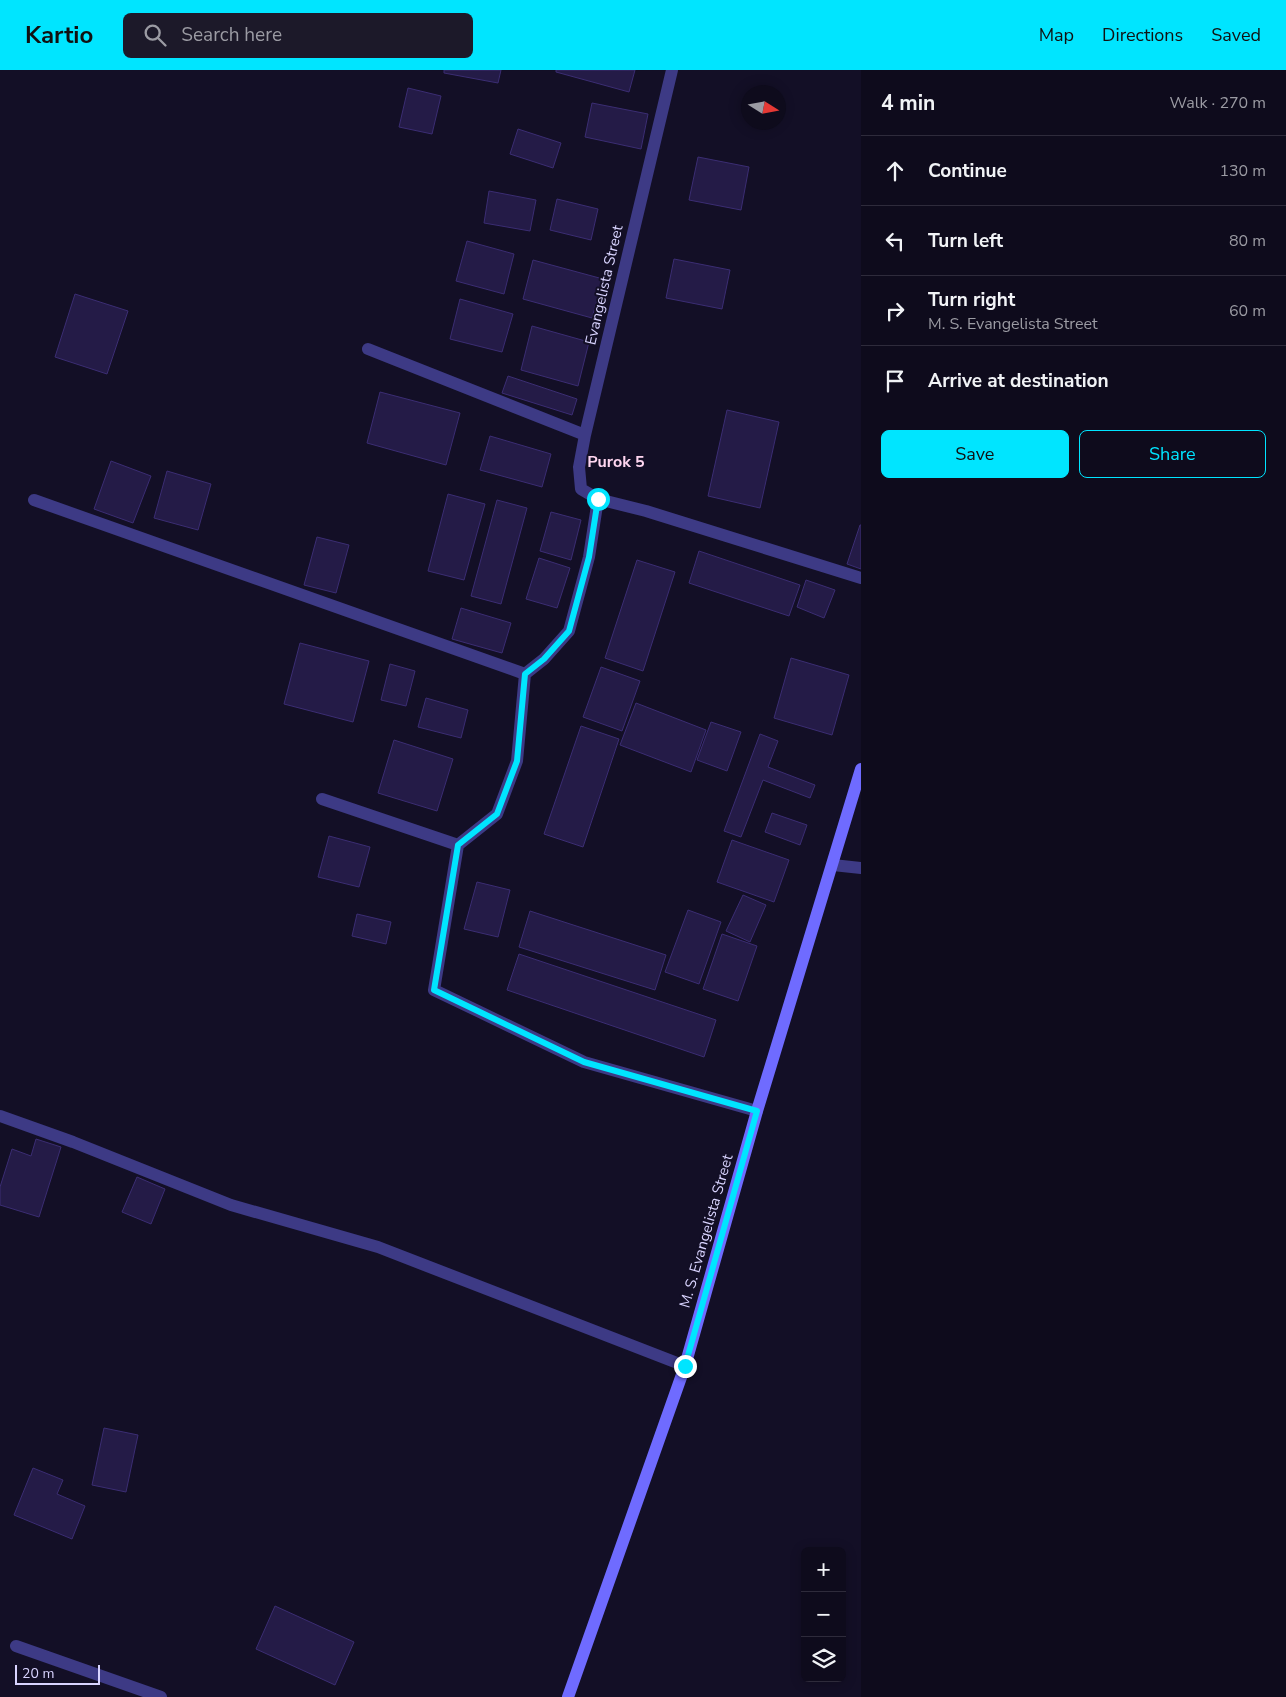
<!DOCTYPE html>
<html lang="en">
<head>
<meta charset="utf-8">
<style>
  :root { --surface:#0e0b1c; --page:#1c1929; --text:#f1f3f6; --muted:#9b9ba3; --line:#2e2b3b; --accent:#00e5ff }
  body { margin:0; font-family:"Nunito Sans",sans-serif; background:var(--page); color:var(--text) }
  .controls { position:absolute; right:15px; bottom:15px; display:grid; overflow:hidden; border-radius:8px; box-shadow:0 2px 12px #0003 }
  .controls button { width:45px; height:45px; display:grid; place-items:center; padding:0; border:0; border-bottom:1px solid var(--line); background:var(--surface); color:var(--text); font:25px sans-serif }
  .compass { position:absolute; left:741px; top:15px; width:45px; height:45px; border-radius:50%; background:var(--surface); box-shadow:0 2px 12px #0003; rotate:101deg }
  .scale { position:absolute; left:15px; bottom:12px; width:85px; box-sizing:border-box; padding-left:5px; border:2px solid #d9d4ff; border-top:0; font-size:14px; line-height:18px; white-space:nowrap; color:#d9d4ff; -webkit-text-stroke:4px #130f26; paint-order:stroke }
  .stop { position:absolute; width:15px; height:15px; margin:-11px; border:4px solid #00e5ff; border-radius:50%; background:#fff }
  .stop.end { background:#00e5ff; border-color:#fff; box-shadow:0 1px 5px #0008 }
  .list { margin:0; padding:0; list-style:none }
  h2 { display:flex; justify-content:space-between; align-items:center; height:65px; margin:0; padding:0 20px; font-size:21px }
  h2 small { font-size:16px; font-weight:400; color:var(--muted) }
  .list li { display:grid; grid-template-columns:32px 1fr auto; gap:15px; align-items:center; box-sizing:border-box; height:70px; padding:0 20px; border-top:1px solid var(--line) }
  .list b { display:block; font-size:19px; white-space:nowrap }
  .list p { margin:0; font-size:16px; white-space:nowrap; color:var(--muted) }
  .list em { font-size:16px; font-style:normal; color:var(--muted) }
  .actions { display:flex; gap:10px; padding:15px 20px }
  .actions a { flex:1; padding:11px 0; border:1px solid var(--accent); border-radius:8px; text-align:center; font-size:18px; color:var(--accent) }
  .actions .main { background:var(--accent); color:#111 }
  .icon { flex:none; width:28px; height:28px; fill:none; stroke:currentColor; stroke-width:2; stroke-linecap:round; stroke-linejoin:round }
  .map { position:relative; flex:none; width:861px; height:1627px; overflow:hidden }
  header { display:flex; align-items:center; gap:30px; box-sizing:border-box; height:70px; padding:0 25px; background:var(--accent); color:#111 }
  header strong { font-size:24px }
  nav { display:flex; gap:28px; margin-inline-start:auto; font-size:18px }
  .search { width:350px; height:45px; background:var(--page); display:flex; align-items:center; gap:12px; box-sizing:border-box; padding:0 18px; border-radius:8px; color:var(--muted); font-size:19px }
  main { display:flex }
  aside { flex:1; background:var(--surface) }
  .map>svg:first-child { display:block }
  .building { fill:#241b47; stroke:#3b2d73 }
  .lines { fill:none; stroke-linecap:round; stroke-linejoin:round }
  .lane { stroke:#3d3a85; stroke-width:12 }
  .street { stroke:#3d3a85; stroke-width:12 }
  .secondary { stroke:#6f6bff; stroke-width:12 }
  .route { stroke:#00e5ff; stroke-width:6 }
  .labels { text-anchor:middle; stroke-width:4; stroke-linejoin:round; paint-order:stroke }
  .street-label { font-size:15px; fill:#d9d4ff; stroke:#130f26 }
  .neighbourhood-label { font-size:16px; font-weight:bold; fill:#ffd6f0; stroke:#130f26 }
</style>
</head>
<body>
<header>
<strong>Kartio</strong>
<div class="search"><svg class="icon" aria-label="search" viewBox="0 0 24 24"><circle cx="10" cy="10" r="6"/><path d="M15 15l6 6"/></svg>Search here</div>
<nav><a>Map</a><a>Directions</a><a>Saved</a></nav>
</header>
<main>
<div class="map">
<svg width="861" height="1627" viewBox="0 0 861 1627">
  <rect width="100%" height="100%" fill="#130f26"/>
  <path class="building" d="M444 0H501L498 13 444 3Z
    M556 0H635L629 22 556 2Z
    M408 18 441 26 432 64 399 57Z
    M592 33 648 44 641 79 585 67Z
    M518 59 561 73 553 98 510 84Z
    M698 87 749 97 741 140 689 130Z
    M489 121 536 130 530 161 484 153Z
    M557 129 598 139 591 170 550 160Z
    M467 171 514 184 504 224 456 211Z
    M674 189 730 200 722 239 666 228Z
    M533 190 603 209 592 248 523 229Z
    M75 224 128 241 107 304 55 287Z
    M460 229 513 244 502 282 450 269Z
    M532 256 589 272 578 316 521 300Z
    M508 306 577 329 572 345 502 323Z
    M380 322 460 343 446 395 367 373Z
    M727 340 779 352 760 438 708 426Z
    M490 366 551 384 542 417 480 400Z
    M111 391 151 406 133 453 94 439Z
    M167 401 211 414 198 460 154 448Z
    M448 424 485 434 464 510 428 501Z
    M497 430 527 438 501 534 471 526Z
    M551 442 581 450 571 490 540 481Z
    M860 455H861V499L847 494Z
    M317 467 349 475 336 523 304 515Z
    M699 481 800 515 789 546 689 513Z
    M539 488 570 498 557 538 526 529Z
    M637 490 675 502 643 601 605 588Z
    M806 510 835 520 824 548 797 537Z
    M461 538 511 553 502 583 452 569Z
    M300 573 369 591 353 652 284 634Z
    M791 588 849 605 832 665 774 648Z
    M390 594 415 601 406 636 381 630Z
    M601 597 640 611 622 661 583 647Z
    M426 628 468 640 461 668 418 657Z
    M636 633 706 660 691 702 620 675Z
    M711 652 741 662 727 701 697 690Z
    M581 656 619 669 583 777 544 764Z
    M760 664 778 671 768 697 815 715 810 728 763 710 741 767 724 761Z
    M394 670 453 689 437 741 378 723Z
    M772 743 807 755 800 775 765 762Z
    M329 766 370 777 359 817 318 807Z
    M732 770 789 790 774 832 717 812Z
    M477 812 510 820 498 867 464 859Z
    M743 825 766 835 750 872 726 861Z
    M688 840 721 852 699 914 665 902Z
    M530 841 666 885 655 920 519 877Z
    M357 844 391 852 386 874 352 866Z
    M722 864 757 876 738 931 703 919Z
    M519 884 716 950 704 987 507 920Z
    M36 1069 61 1077 39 1147 0 1135V1117L12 1079 31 1086Z
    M137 1107 165 1119 151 1154 122 1142Z
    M104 1358 138 1365 126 1422 92 1415Z
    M33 1398 63 1410 57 1424 85 1436 72 1469 14 1445Z
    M275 1536 354 1572 335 1615 256 1579Z"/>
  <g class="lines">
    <path class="lane" d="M833 795 861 798
      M0 1046 73 1072 231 1135 378 1177 685 1296"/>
    <path class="street" d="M672 0 585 365 579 397 581 419 598 429 646 441 861 508
      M368 279 585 365
      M34 430 525 604 544 589 569 561 589 487 598 429
      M525 604 517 691 497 744 458 775 434 920 584 992 757 1041
      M322 729 458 775
      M16 1576 161 1627"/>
    <path class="secondary" d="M568 1627 685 1296 757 1041 861 699"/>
  </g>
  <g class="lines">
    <path class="route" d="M598 429 589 487 569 561 544 589 525 604 517 691 497 744 458 775 434 920 584 992 757 1041 685 1296"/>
  </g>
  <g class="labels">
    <g class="street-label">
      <text transform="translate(604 215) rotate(-77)" y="5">Evangelista Street</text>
      <text transform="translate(706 1161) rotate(-74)" y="5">M. S. Evangelista Street</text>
    </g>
    <g class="neighbourhood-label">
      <text x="616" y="397">Purok 5</text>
    </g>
  </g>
</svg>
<div class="controls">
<button>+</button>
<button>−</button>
<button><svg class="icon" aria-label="layers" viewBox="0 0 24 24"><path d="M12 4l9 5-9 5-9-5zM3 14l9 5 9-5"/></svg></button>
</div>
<svg class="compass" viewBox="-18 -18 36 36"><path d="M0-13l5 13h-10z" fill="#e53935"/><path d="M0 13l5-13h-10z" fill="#9b9ba3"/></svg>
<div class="scale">20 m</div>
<div class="stop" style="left:598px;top:429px"></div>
<div class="stop end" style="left:685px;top:1296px"></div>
</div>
<aside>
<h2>4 min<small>Walk · 270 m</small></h2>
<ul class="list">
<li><svg class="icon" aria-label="ahead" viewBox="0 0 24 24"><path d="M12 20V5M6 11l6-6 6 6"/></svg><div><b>Continue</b></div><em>130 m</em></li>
<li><svg class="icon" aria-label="left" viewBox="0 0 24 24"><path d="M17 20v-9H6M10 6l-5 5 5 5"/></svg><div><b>Turn left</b></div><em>80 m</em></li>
<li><svg class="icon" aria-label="right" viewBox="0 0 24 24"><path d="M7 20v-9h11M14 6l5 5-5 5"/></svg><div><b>Turn right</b><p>M. S. Evangelista Street</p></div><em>60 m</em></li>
<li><svg class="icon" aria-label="arrive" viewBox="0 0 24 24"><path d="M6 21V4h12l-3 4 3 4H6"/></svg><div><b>Arrive at destination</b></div></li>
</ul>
<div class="actions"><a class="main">Save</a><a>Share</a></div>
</aside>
</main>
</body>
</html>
